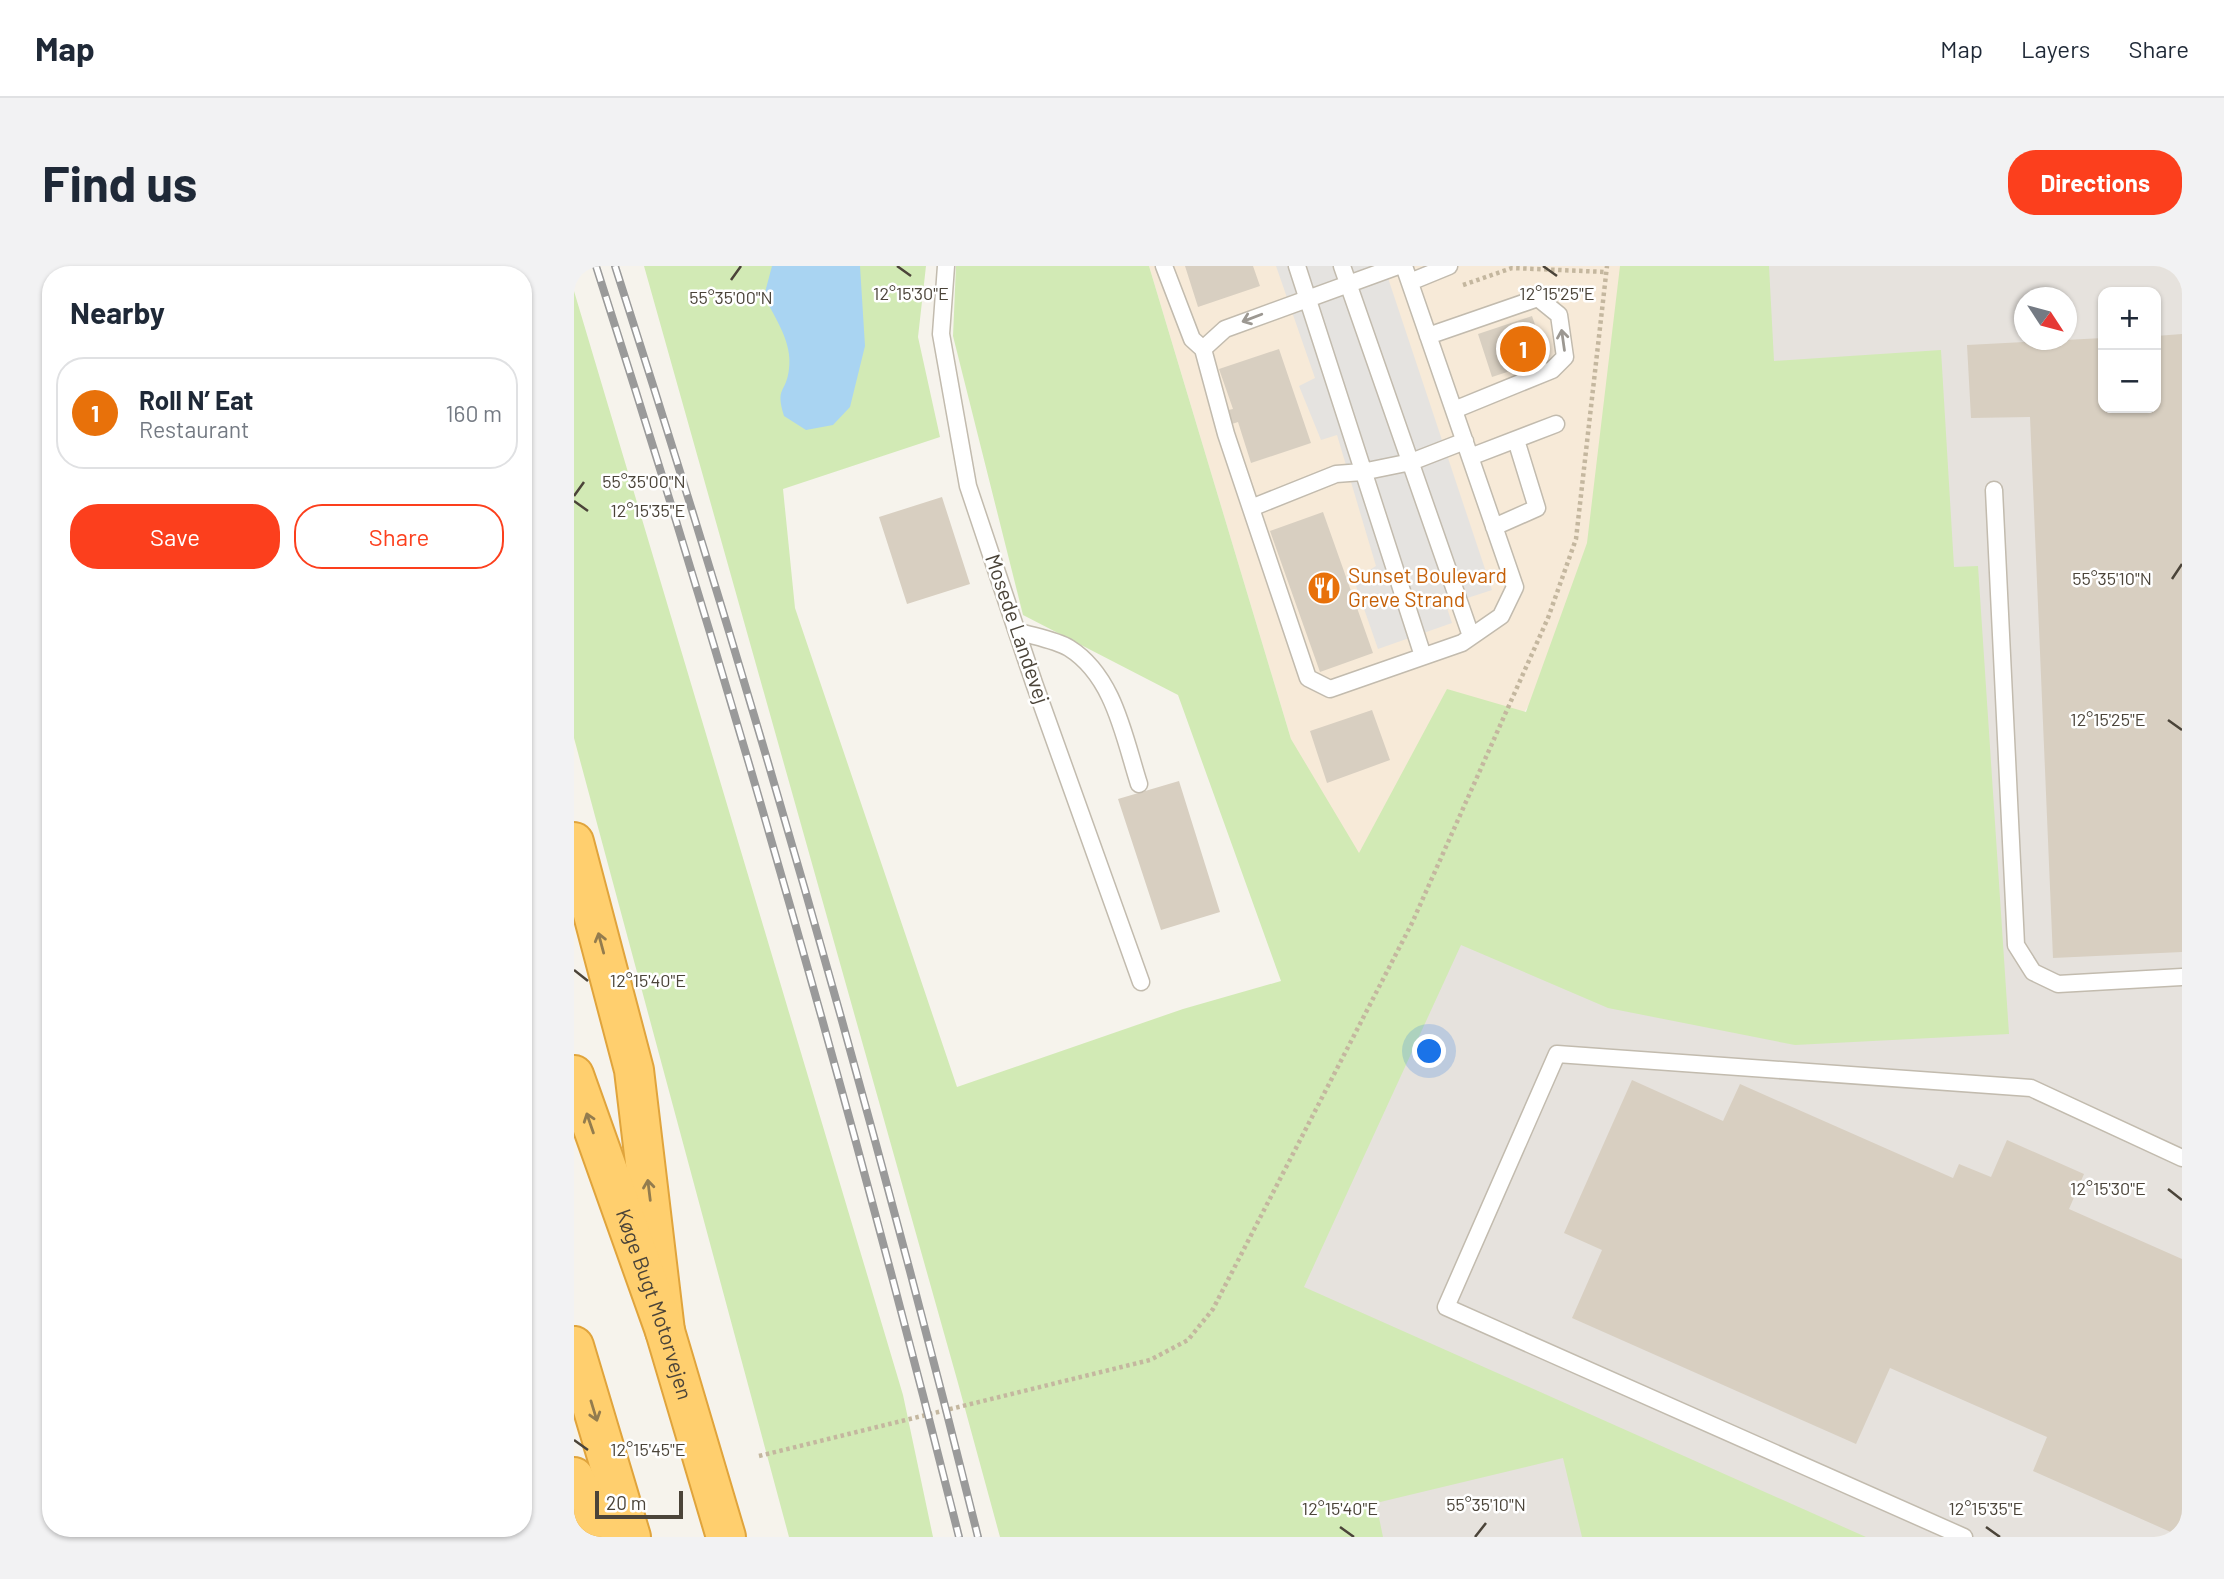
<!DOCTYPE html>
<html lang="en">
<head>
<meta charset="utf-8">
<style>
  :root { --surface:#fff; --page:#f2f2f3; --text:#1f2937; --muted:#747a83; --line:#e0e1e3; --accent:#fc3f1d }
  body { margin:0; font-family:Barlow,sans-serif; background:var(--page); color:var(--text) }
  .controls { position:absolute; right:21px; top:21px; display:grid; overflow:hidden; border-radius:14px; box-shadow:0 2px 5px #0004 }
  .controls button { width:63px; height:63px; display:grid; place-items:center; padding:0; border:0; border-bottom:2px solid var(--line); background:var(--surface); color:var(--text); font:35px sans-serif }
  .compass { position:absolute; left:1440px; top:21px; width:63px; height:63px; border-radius:50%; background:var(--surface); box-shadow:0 2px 5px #0004; rotate:126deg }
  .scale { position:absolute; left:21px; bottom:18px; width:88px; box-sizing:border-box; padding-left:7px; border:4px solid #4b4439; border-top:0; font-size:19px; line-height:24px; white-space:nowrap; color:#4b4439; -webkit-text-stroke:5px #fff; paint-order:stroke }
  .you { position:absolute; left:856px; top:786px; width:24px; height:24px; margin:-18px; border:5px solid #fff; border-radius:50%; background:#1a73e8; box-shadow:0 0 0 10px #1a73e833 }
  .badge { display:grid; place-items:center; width:46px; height:46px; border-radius:50%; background:var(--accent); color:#fff; font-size:23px; font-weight:700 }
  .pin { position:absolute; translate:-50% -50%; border:4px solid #fff; box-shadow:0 2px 7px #0006 }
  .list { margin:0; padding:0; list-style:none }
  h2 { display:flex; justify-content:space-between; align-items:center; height:91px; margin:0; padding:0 28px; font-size:30px }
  h2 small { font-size:23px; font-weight:400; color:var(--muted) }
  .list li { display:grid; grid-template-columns:46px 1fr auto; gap:21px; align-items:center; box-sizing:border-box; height:112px; margin:0 14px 14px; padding:0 14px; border:2px solid var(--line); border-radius:28px }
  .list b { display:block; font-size:26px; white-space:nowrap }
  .list p { margin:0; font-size:23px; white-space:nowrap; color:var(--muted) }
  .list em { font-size:23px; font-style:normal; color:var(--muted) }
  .actions { display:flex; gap:14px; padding:21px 28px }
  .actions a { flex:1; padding:16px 0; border:2px solid var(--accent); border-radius:28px; text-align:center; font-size:24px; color:var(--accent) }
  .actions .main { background:var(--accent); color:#fff }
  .map { position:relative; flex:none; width:1608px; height:1271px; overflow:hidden; border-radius:28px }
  header { display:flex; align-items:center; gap:42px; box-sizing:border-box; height:98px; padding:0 35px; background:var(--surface); border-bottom:2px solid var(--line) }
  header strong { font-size:33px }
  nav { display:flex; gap:38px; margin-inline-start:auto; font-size:24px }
  .intro { display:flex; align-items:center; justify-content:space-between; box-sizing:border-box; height:168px; padding:0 42px }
  h1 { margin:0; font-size:49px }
  .button { padding:18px 32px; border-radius:28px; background:var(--accent); color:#fff; font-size:24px; font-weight:700 }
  main { display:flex; gap:42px; padding:0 42px }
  aside { flex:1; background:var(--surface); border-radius:28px; box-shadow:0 2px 5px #0004 }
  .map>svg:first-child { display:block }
  .commercial { fill:#f7ead8 }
  .industrial { fill:#e6e2dd; fill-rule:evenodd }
  .green { fill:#d2eab5 }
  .parking { fill:#e5e3e0 }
  .water { fill:#a9d4f2 }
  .building { fill:#d8cfc1 }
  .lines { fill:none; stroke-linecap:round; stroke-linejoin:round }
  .service-casing { stroke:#c2bbae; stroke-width:19 }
  .motorway-casing { stroke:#e0a43c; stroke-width:42 }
  .path { stroke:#c4b79f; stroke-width:4.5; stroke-dasharray:3.5 3.5; stroke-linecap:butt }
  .service { stroke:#fff; stroke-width:16 }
  .motorway { stroke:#ffcf6e; stroke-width:38 }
  .rail-casing { stroke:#9a9a9a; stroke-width:8 }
  .rail { stroke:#fff; stroke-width:5; stroke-dasharray:16; stroke-linecap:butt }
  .oneway { stroke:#9c9892 }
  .oneway2 { stroke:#937c4e }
  .ticks { fill:none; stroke:#4b4439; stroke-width:2.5 }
  .labels { text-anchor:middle; stroke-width:5; stroke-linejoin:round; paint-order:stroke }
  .food-label { font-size:21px; fill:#c56008; stroke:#fff; text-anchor:start }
  .street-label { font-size:21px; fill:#4b4439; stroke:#fff }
  .ticks-label { font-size:18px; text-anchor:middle; fill:#4b4439; stroke:#fff; stroke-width:5; stroke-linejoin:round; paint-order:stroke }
</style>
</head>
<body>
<header>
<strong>Map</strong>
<nav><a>Map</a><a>Layers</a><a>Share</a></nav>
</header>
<div class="intro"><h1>Find us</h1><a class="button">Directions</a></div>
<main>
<aside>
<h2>Nearby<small></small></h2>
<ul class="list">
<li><span class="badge" style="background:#e8710a">1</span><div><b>Roll N’ Eat</b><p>Restaurant</p></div><em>160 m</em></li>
</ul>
<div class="actions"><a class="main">Save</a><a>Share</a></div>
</aside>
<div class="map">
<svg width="1608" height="1271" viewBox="0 0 1608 1271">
  <rect width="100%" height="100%" fill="#f6f3ec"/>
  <path class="commercial" d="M575 0H1104L1059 305 797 644 717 473Z"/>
  <path class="industrial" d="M1104 0H1608V1271H535L1059 306ZM1529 26H1582V142H1529ZM1450 32H1492V74H1450Z"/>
  <path class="green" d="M70 0H352L344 71 366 171 209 223 221 342 383 821 609 743 707 715 604 429 449 349 379 70 382 0H575L717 473 785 587 873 423 952 446 1013 277 1046 0H1195L1200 95 1367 84 1380 301 1404 300 1435 768 1221 779 1034 742 887 679 730 1021 1292 1271H1008L989 1192 802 1237 809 1271H426L384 1117Z
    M0 25 329 1129 359 1271H215L0 472Z"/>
  <path class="parking" d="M702 0H810L918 324 872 339 878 357 804 383 780 314 802 300 763 169 747 174 725 120 741 112Z"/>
  <path class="water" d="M198 0H286L291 80 276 141 259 159 232 164 210 150C201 120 212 128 215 103 219 77 201 52 190 30Z"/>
  <path class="building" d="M611 0H679L686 20 624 41Z
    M958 50 973 93 918 111 904 68Z
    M1608 68V686L1479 692 1456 151 1397 152 1393 79 1529 72V142H1582V70Z
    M705 83 737 177 677 197 664 156 655 159 650 145 659 143 645 103Z
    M368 231 396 318 333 338 305 251Z
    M749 246 799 387 746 406 696 265Z
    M798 444 816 494 753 517 736 465Z
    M605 515 646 646 587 664 544 533Z
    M1058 814 1149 855 1166 818 1379 912 1385 898 1417 911 1433 874 1510 908 1495 943 1608 993V1271L1459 1205 1473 1171 1316 1102 1282 1178 998 1052 1028 984 990 967Z"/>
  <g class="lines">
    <defs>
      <path id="service" d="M372 0 367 68 394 220 460 417 567 716
        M590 0 618 73 629 83 652 168 734 412 756 423 888 377 927 350 941 321 830 0
        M723 0 849 390
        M768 0 897 370
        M836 16 875 0
        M854 70 964 32 985 49 991 91 978 104 880 144
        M629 83 651 63 824 0
        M896 191 982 158
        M1420 224 1442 679 1459 706 1484 718 1608 711
        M677 242 762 208 788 206 837 196 891 175
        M920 261 963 242 942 174
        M443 365C458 370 482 374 495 382 540 410 550 471 565 518
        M1390 1271 872 1041 983 788 1457 822 1608 892"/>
      <g id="motorway">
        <path d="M0 576 60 804 91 1065"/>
        <path id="s1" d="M0 809 91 1065 152 1271"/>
        <path d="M0 1080 57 1271"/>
        <path d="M0 1211 28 1271"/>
      </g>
    </defs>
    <use href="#service" class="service-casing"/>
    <use href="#motorway" class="motorway-casing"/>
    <path class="path" d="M889 19 938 2 1032 6
      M185 1190 576 1094 614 1074 639 1043 838 657 974 352 1002 273 1033 0"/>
    <use href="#service" class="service"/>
    <use href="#motorway" class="motorway"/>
    <defs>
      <path id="rail" d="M22 0C157 420 278 843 385 1271
        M41 0C176 419 298 843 404 1271"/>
    </defs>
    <use href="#rail" class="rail-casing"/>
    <use href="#rail" class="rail"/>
  </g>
  <defs><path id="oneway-shaft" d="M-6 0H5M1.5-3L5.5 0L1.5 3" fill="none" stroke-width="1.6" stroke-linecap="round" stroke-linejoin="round" transform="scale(1.75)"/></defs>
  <g class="oneway">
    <use href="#oneway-shaft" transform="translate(678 52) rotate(159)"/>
    <use href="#oneway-shaft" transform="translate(989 74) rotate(-98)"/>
  </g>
  <g class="oneway2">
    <use href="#oneway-shaft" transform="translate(27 677) rotate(-105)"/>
    <use href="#oneway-shaft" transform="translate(16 857) rotate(-109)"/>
    <use href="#oneway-shaft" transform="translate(75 924) rotate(-97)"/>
    <use href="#oneway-shaft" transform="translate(20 1145) rotate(73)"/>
  </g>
  <path class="ticks" d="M323 0 337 10M969 0 983 10M157 14 167 0M0 230 10 216M0 235 14 245M1598 313 1608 298M1594 454 1608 464M0 704 14 715M1594 923 1608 934M0 1174 14 1184M766 1261 780 1271M1412 1261 1426 1271M901 1271 912 1257"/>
  <defs>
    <symbol id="restaurant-disc" viewBox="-11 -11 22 22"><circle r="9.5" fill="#e8710a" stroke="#fff"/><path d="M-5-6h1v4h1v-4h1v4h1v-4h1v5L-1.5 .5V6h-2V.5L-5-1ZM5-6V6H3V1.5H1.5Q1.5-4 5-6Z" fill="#fff"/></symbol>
  </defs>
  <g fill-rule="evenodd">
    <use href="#restaurant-disc" x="731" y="303" width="38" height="38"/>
  </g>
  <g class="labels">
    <g class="food-label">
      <text x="774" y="317">Sunset Boulevard<tspan x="774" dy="24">Greve Strand</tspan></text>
    </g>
    <g class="street-label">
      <text transform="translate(443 363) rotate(71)" y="7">Mosede Landevej</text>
      <text dy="7" stroke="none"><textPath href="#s1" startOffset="243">Køge Bugt Motorvejen</textPath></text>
    </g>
  </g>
  <g class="ticks-label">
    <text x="337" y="34">12°15'30"E</text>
    <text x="983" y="34">12°15'25"E</text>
    <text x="157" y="38">55°35'00"N</text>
    <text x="70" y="222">55°35'00"N</text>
    <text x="74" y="251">12°15'35"E</text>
    <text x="1538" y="319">55°35'10"N</text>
    <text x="1534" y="460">12°15'25"E</text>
    <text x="74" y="721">12°15'40"E</text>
    <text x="1534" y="929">12°15'30"E</text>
    <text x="74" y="1190">12°15'45"E</text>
    <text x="912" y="1245">55°35'10"N</text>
    <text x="766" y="1249">12°15'40"E</text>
    <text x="1412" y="1249">12°15'35"E</text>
  </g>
</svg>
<div class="controls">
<button>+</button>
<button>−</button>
</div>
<svg class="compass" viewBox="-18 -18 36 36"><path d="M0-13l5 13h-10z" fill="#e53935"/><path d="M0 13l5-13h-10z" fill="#747a83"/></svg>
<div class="scale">20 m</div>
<div class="you"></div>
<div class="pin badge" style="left:949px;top:83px;background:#e8710a">1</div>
</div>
</main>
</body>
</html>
